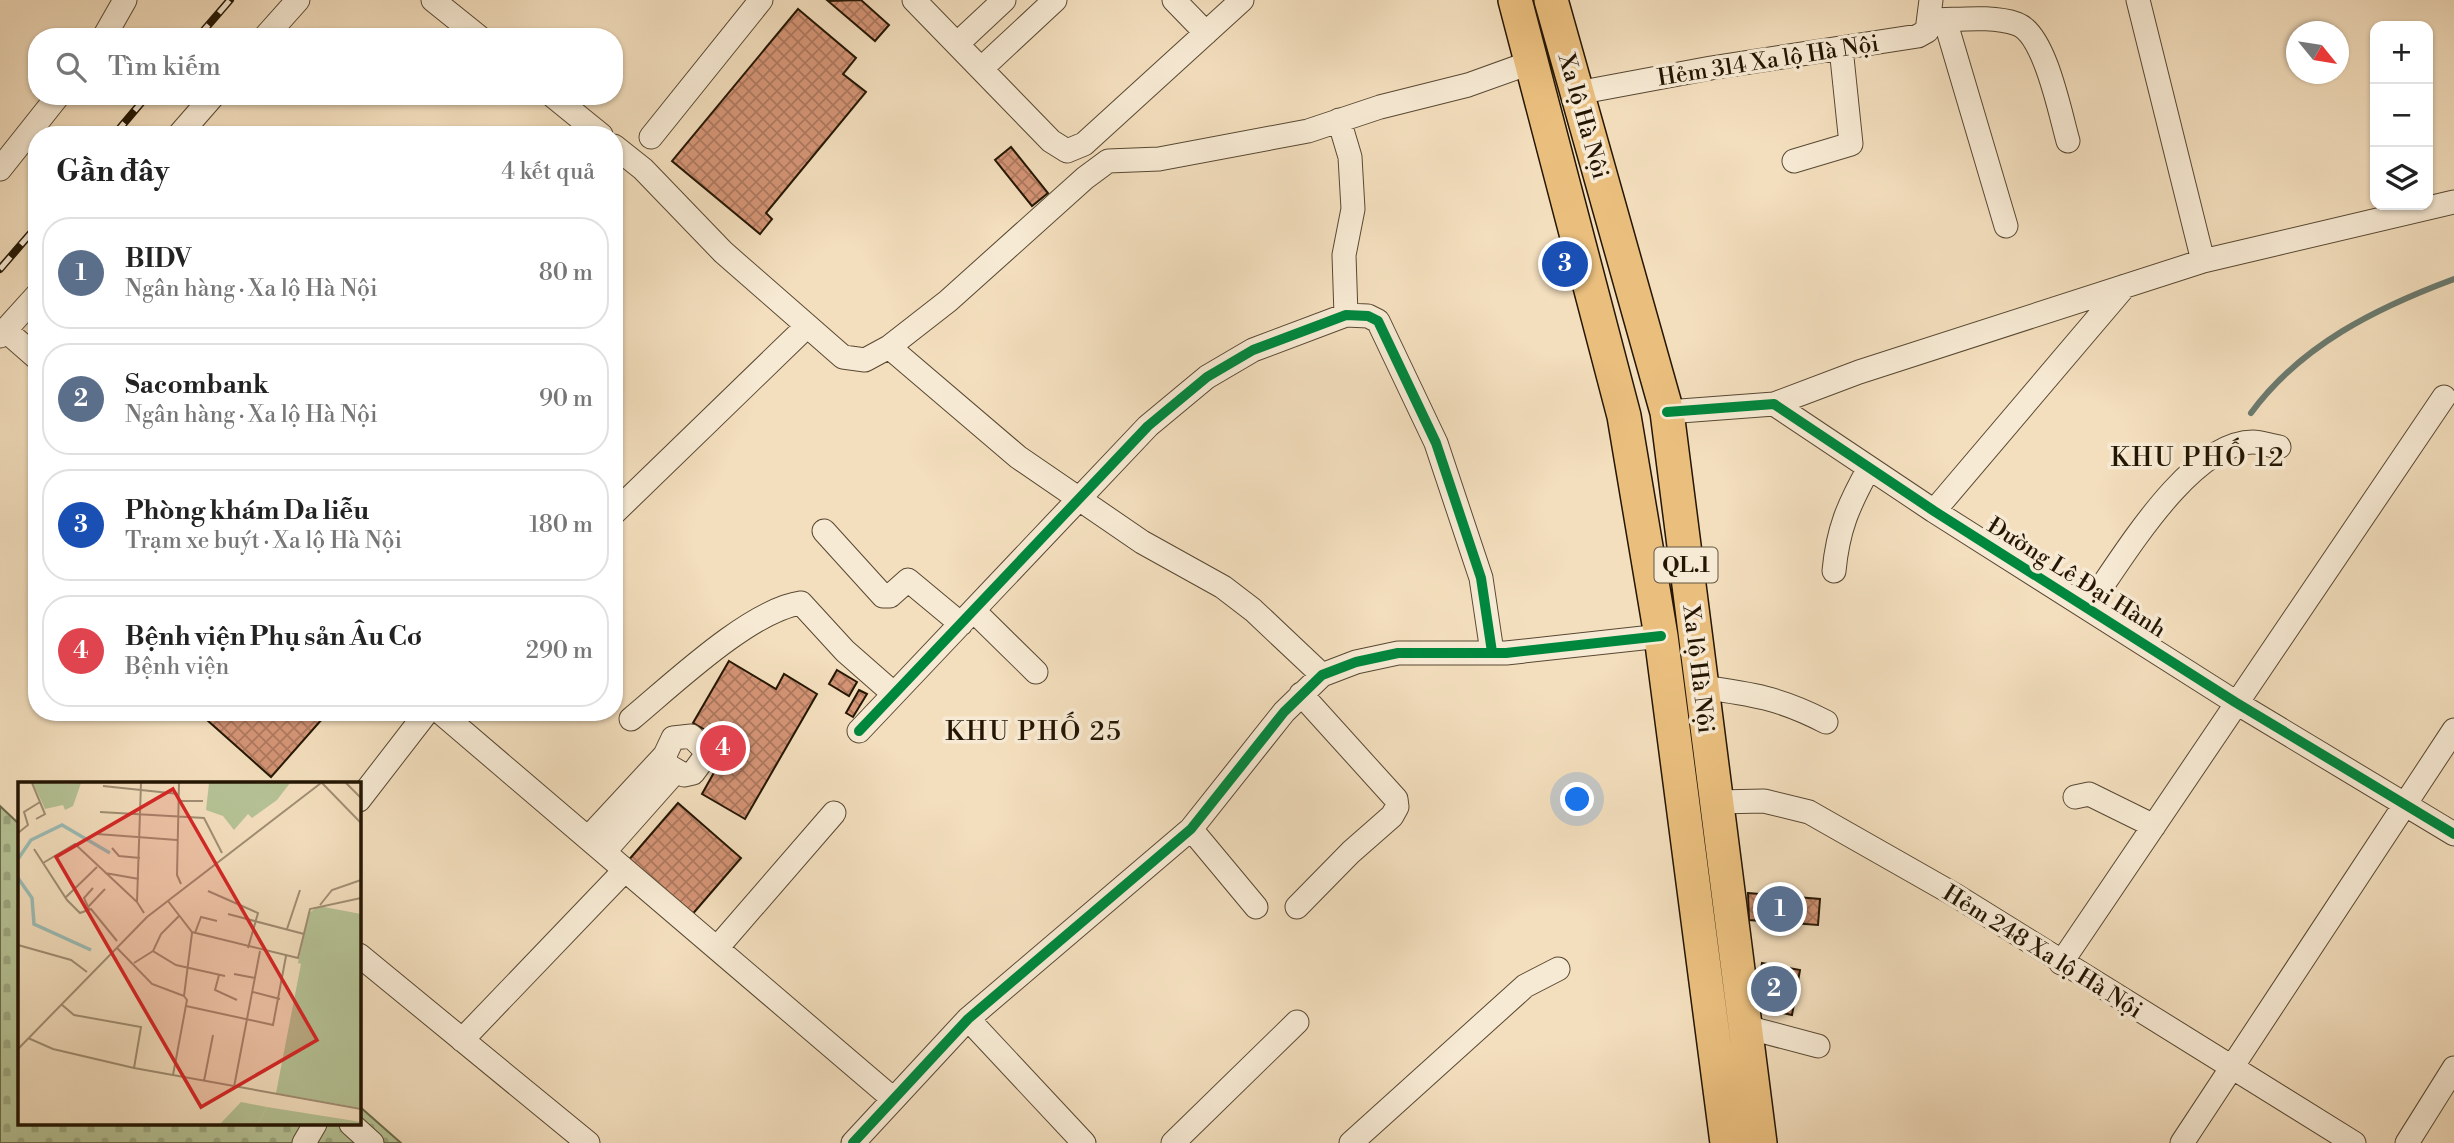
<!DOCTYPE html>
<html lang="vi">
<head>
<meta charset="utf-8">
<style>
  :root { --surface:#fff; --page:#f2f2f2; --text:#222; --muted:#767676; --line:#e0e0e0; --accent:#1a73e8 }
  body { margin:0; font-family:"Libre Bodoni",serif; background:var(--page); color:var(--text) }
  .controls { position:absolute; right:21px; top:21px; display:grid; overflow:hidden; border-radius:14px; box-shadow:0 2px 5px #0004 }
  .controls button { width:63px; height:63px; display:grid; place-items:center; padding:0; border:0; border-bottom:2px solid var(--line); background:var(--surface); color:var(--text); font:35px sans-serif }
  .compass { position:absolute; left:2286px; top:21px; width:63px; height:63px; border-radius:50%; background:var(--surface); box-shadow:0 2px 5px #0004; rotate:120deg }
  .you { position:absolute; left:1578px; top:800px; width:24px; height:24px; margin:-18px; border:5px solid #fff; border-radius:50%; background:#1a73e8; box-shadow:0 0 0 10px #1a73e833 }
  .badge { display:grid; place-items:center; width:46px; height:46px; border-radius:50%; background:var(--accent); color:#fff; font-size:23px; font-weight:700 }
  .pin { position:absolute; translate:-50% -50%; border:4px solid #fff; box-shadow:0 2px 7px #0006 }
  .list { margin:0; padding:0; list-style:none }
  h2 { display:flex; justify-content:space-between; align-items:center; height:91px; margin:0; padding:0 28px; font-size:30px }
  h2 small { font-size:23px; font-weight:400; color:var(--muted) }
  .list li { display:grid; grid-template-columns:46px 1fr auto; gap:21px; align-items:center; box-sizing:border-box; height:112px; margin:0 14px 14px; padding:0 14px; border:2px solid var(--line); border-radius:28px }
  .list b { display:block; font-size:26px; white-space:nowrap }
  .list p { margin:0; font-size:23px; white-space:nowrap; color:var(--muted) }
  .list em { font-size:23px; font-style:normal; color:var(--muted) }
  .icon { flex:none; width:38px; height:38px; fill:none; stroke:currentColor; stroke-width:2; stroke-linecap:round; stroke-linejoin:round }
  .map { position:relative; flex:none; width:2454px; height:1143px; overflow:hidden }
  .search { position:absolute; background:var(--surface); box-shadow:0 2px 5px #0004; left:28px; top:28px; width:595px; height:77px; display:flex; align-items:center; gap:18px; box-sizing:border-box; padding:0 24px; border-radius:28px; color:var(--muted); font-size:26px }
  .panel { position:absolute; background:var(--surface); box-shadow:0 2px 5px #0004; left:28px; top:126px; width:595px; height:595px; border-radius:28px }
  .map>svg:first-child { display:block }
  .cemetery { fill:url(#cemetery-stones); stroke:#6c6c4c; stroke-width:2 }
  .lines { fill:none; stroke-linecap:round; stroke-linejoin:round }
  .stream { stroke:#6b7a6e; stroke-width:6 }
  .building { fill:url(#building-cross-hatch); stroke:#241603; stroke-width:2 }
  .minor-casing { stroke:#584832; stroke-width:25 }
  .highway-casing { stroke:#241603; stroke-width:36 }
  .minor { stroke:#f7ead4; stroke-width:23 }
  .highway { stroke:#eabf7e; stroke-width:33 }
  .rail-casing { stroke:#241603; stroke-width:8 }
  .rail { stroke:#f7ead4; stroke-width:5; stroke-dasharray:16; stroke-linecap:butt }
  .cycleway-casing { stroke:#f7ead4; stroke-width:15 }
  .cycleway { stroke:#00873e; stroke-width:10 }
  .labels { text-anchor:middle; stroke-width:7; stroke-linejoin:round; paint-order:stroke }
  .shield { fill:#f7ead4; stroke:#635642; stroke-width:2 }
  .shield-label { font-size:21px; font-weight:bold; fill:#241603 }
  .street-label { font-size:23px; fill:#241603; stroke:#f7ead4 }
  .quarter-label { font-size:26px; letter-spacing:2px; fill:#241603; stroke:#f7ead4 }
  .inset-river { fill:none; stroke:#9bbcb5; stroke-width:3.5 }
  .inset-road { fill:none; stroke:#a08e73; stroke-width:2 }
  .view { fill:#d62828; fill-opacity:0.15; stroke:#d62828; stroke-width:3.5 }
  .inset-edge { fill:none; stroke:#241603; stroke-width:3.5 }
</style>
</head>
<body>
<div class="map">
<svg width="2454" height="1143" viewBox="0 0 2454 1143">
  <defs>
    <pattern id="cemetery-stones" width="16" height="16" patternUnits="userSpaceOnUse" patternTransform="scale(1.75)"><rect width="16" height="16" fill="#b5c295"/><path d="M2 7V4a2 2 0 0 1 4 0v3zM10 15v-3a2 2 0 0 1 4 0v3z" fill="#9ca67f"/></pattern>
    <pattern id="building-cross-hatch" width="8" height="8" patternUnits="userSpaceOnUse" patternTransform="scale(1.75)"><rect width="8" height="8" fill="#d49475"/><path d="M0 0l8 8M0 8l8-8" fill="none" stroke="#ac785e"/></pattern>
  </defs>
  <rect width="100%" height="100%" fill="#f3debd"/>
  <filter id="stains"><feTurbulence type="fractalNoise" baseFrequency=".00286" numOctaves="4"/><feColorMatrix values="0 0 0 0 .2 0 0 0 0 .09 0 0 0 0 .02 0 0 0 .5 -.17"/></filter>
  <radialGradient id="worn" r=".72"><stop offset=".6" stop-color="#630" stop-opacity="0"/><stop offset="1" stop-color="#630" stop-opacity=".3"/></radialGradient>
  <path class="cemetery" d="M0 806 19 824V1124H359V1106L401 1143H0Z"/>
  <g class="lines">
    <path class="stream" d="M2251 413C2301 345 2376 308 2454 279"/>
  </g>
  <path class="building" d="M861 0 889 25 875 41 828 1Z
    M798 9 856 58 843 74 866 92 766 213 772 219 760 234 672 161Z
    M1011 147 1048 193 1032 206 995 160Z
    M729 661 776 689 784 674 817 694 745 819 702 794 730 744 693 723Z
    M837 670 857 682 849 696 829 684Z
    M859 690 867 694 853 717 846 713Z
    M198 712H317L323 718 271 777Z
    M678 803 741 858 690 917 627 862Z
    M1748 893 1820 899 1818 925 1749 920Z
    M1762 963 1800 970 1792 1015 1754 1007Z"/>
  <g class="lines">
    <defs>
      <path id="minor" d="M433 0 479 37
        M914 0 1051 141 1067 151 1084 144 1242 0
        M1174 0 1206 33
        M2138 0 2203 261
        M1931 20C1958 20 1991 15 2017 24 2045 34 2060 113 2068 141
        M1945 20 2006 226
        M104 37 125 0
        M265 37 298 0
        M957 44 1004 0
        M981 69 1055 0
        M1577 93 1711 68 1918 36 1927 31 1931 0
        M553 96 601 135
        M1339 120 1350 157 1353 209 1344 255 1346 315
        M179 135 213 96
        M651 137 761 0
        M614 146 643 169 723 252 843 357 865 360 889 347 1018 457 1142 542 1223 587 1253 610 1322 675
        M1794 161 1851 144 1841 48
        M0 169 58 96
        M5 330 37 358
        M0 336 37 295
        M889 347 948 301 1085 178 1108 161 1159 159 1308 131 1380 107 1468 85 1532 62
        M1774 404 1859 372 2203 261 2454 202
        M1667 412 1774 404 1934 511 2235 702 2454 834
        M1934 511 2125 286
        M614 513 806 327
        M824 531 883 596H890L908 580 961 624
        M1834 571C1838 529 1848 506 1869 468
        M2087 608C2121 561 2189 442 2253 442 2261 442 2271 446 2279 447
        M974 611 1036 672
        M1701 687C1752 694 1780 698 1826 722
        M440 712 892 1098
        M631 719C671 686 750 610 801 603L845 651 894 694
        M859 731 1148 426 1207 377 1253 350 1346 315 1368 316 1378 321 1436 443 1481 578 1492 652
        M2075 797 2089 794 2154 826
        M359 800 427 712
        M1717 802 1764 801 1809 812 1955 895 2354 1143
        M1191 829 1256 907
        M588 838 665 755 673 738 691 736 704 749V758L693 773 684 775 667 765 665 755
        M604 852 675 772
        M1297 907 1351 852 1392 816 1397 807 1396 799 1301 694
        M717 948 834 813
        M359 955 588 1143
        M2061 963 2444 397
        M968 1019 1084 1143
        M1746 1027 1818 1046
        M462 1040 625 870
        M351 1124 372 1143
        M304 1143 315 1124
        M853 1143 968 1019 1191 829 1284 712 1322 675 1356 662 1398 653H1506L1661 636
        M1173 1143 1297 1022
        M1351 1143 1525 986 1558 969
        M2182 1143 2454 730
        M2407 1143 2454 1068"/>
      <path id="highway" d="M1515 0 1624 416 1661 636 1727 1143
        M1551 0 1667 412 1760 1143"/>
    </defs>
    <use href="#minor" class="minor-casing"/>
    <use href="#highway" class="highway-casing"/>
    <use href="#minor" class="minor"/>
    <use href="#highway" class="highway"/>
    <defs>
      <path id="rail" d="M198 37 230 0
        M114 135 147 96
        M0 269 37 226"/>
    </defs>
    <use href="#rail" class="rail-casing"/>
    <use href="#rail" class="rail"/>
    <defs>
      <path id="cycleway" d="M1667 412 1774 404 1934 511 2235 702 2454 834
        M859 731 1148 426 1207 377 1253 350 1346 315 1368 316 1378 321 1436 443 1481 578 1492 652
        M853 1143 968 1019 1191 829 1284 712 1322 675 1356 662 1398 653H1506L1661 636"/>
    </defs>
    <use href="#cycleway" class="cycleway-casing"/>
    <use href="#cycleway" class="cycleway"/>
  </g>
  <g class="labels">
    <rect class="shield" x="1654.5" y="547.5" width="63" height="35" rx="5"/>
    <g class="shield-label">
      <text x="1686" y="572">QL.1</text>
    </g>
    <g class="street-label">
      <text transform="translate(1768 60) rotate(-9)" y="8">Hẻm 314 Xa lộ Hà Nội</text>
      <text transform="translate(1584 116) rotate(74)" y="8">Xa lộ Hà Nội</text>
      <text transform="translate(2077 577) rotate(32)" y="8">Đường Lê Đại Hành</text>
      <text transform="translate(1699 669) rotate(83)" y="8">Xa lộ Hà Nội</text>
      <text transform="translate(2043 951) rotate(32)" y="8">Hẻm 248 Xa lộ Hà Nội</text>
    </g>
    <g class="quarter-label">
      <text x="2198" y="466">KHU PHỐ 12</text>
      <text x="1034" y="740">KHU PHỐ 25</text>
    </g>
  </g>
  <g transform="translate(18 782)">
    <rect width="343" height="343" fill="#f3debd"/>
    <path d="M249 325 343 340V342H240Z" fill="#b5c295"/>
    <path d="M223 320 249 325 240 342H202Z" fill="#b5c295"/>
    <path d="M15 1 52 2 63 1 55 24 47 28 45 23 27 27ZM191 1H272L259 18 234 36 230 32 216 48 205 34 188 28ZM301 124 343 132V326L258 311 283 182 280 181 291 131Z" fill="#b5c295"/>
    <path class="inset-river" d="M0 77 13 58 44 43 92 71M0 96 14 116 16 142 73 168"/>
    <path class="inset-road" d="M14 1 27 32 18 37M123 1 119 120 126 131M161 1 159 93 163 102M304 1 343 41M328 1 343 16M85 4 161 12M160 19H185M82 30 186 36 204 71M0 51 10 43 6 30 22 20M79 52 159 58M94 66 101 74 122 76M16 67 49 118 62 131 73 127 99 159M25 81 57 62 119 120M87 91 121 97M190 109 240 131 230 166M47 116 79 85M150 119 174 150 280 176 292 127 343 116M302 123 314 108 343 98M70 125 87 107M71 127 66 116 75 106M210 132 286 152M161 134 143 152 135 169 158 183 207 194M269 147 282 108M177 151 183 135 199 139M0 163 53 178 69 190M99 166 134 202 166 214M116 181 135 169M216 192 237 196M201 193 197 208 219 218M235 210 262 217M43 222 56 233 123 245 116 286M168 224 255 243 268 174M10 256 35 267 116 286 343 327M0 267 129 135 303 1M155 293 169 218 166 214 174 151M186 299 195 253M216 305 242 169"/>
    <path class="view" d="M155 7 299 258 183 325 38 75Z"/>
    <rect width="343" height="343" class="inset-edge"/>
  </g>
  <rect width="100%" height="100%" filter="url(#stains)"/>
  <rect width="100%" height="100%" fill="url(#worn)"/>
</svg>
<div class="controls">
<button>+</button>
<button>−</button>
<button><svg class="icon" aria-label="layers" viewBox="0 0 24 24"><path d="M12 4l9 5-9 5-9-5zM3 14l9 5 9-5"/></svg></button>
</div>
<svg class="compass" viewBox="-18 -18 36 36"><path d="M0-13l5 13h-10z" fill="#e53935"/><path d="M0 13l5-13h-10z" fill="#767676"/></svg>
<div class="you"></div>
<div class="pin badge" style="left:1780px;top:909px;background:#5c6f8a">1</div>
<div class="pin badge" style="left:1774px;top:989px;background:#5c6f8a">2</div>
<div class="pin badge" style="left:1565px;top:264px;background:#1a4fb4">3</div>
<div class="pin badge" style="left:723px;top:748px;background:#e0444e">4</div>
<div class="search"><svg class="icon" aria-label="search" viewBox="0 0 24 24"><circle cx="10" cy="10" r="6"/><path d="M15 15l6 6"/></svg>Tìm kiếm</div>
<section class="panel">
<h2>Gần đây<small>4 kết quả</small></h2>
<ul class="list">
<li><span class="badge" style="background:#5c6f8a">1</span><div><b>BIDV</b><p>Ngân hàng · Xa lộ Hà Nội</p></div><em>80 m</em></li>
<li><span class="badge" style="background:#5c6f8a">2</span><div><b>Sacombank</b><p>Ngân hàng · Xa lộ Hà Nội</p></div><em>90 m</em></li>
<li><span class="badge" style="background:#1a4fb4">3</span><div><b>Phòng khám Da liễu</b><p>Trạm xe buýt · Xa lộ Hà Nội</p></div><em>180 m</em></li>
<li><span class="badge" style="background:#e0444e">4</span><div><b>Bệnh viện Phụ sản Âu Cơ</b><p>Bệnh viện</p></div><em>290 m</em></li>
</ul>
</section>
</div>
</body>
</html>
